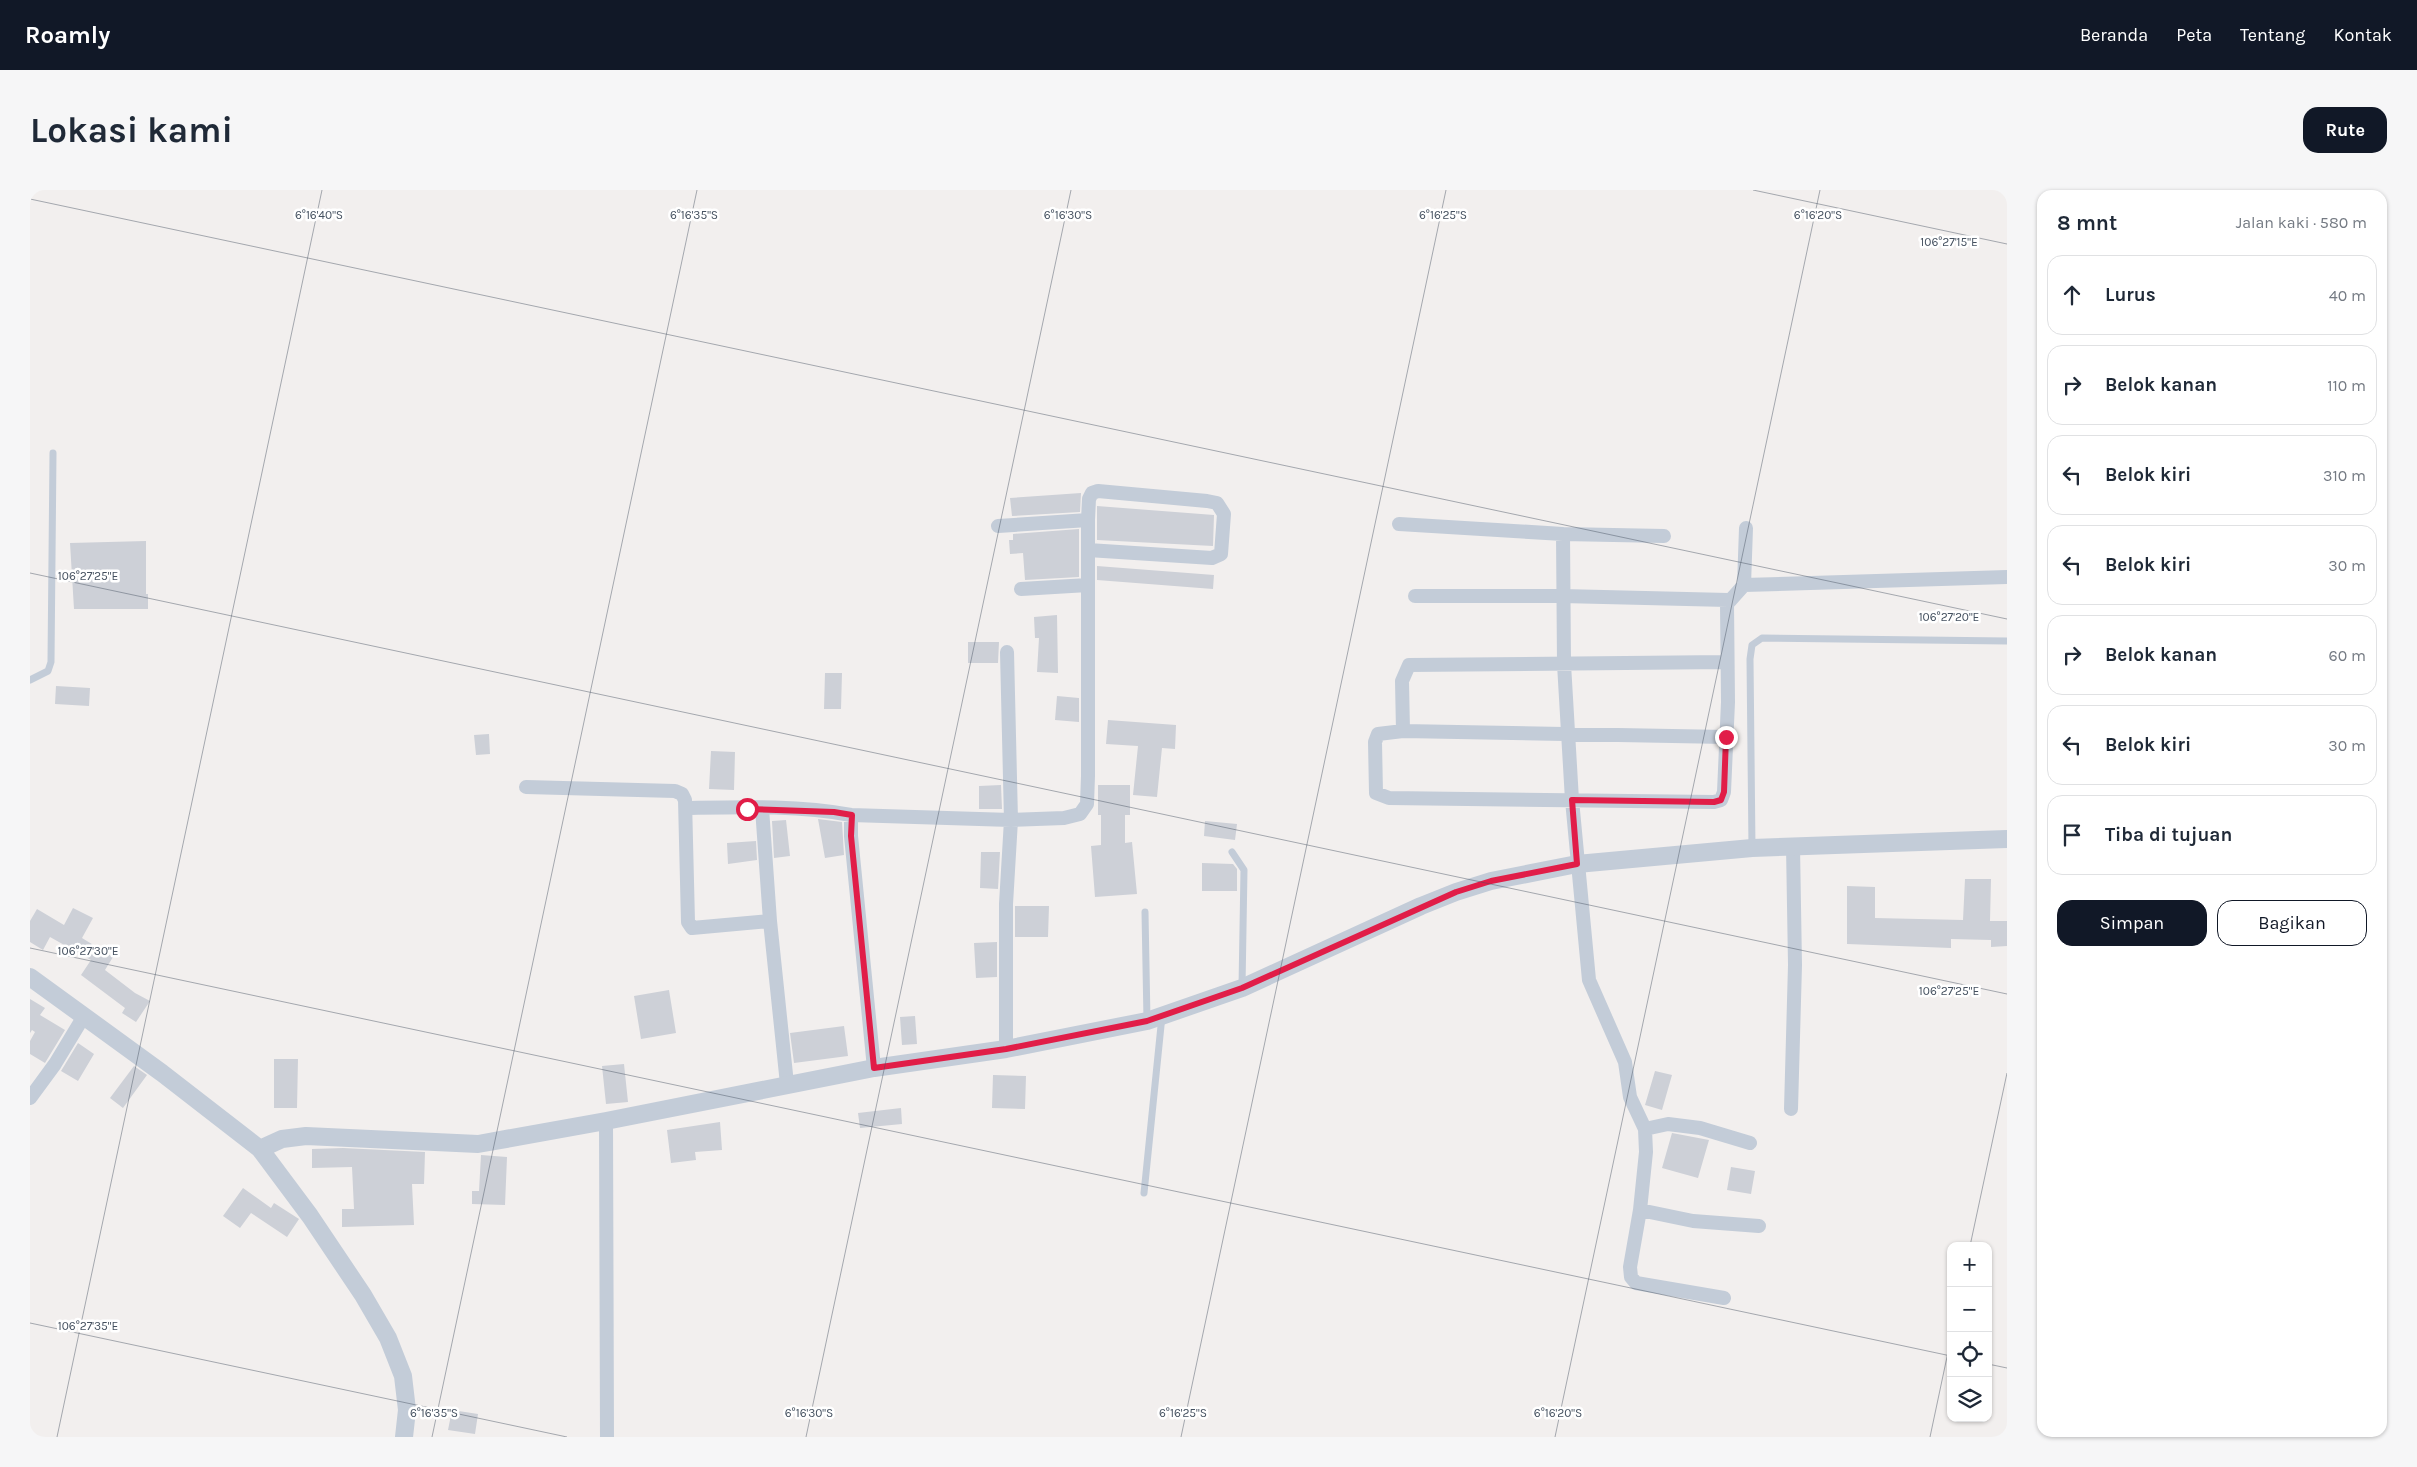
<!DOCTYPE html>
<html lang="id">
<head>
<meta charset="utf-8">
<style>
  :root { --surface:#fff; --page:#f6f6f7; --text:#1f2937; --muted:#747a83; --line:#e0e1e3; --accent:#111827 }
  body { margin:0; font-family:Karla,sans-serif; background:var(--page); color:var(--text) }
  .controls { position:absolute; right:15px; bottom:15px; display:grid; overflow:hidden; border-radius:10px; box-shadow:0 1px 4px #0004 }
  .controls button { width:45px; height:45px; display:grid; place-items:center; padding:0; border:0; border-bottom:1px solid var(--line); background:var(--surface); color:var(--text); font:25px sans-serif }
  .stop { position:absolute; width:15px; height:15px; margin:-11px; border:4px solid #e11d48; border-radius:50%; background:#fff }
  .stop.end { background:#e11d48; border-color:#fff; box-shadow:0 1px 5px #0008 }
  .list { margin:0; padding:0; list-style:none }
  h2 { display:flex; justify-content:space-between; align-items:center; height:65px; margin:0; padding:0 20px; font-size:21px }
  h2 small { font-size:16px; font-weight:400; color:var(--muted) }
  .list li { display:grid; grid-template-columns:32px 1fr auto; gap:15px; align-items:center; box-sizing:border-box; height:80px; margin:0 10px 10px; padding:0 10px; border:1px solid var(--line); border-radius:15px }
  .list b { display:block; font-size:19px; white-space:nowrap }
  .list em { font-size:16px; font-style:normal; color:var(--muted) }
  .actions { display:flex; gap:10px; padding:15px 20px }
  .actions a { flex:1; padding:11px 0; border:1px solid var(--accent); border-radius:15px; text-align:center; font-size:18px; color:var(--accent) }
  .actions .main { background:var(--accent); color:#fff }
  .icon { flex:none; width:28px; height:28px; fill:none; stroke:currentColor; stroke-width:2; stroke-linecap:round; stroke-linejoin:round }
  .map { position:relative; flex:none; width:1977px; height:1247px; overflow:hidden; border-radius:15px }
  header { display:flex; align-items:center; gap:30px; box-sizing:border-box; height:70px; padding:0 25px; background:var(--accent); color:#fff }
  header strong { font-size:24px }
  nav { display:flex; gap:28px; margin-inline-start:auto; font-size:18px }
  .intro { display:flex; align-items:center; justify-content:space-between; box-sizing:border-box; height:120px; padding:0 30px }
  h1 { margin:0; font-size:35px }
  .button { padding:12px 22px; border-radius:15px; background:var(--accent); color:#fff; font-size:18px; font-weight:700 }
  main { display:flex; gap:30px; padding:0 30px }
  aside { flex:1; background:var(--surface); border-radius:15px; box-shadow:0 1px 4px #0004 }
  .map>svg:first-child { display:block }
  .building { fill:#cdd0d7 }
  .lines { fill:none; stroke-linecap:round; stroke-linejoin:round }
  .service { stroke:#c3ccd8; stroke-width:7 }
  .minor { stroke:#c3ccd8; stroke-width:14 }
  .tertiary { stroke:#c3ccd8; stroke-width:18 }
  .route { stroke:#e11d48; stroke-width:6 }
  .ticks { fill:none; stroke:#44505f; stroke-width:1; stroke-opacity:0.45 }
  .ticks-label { font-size:12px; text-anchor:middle; fill:#44505f; stroke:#fff; stroke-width:5; stroke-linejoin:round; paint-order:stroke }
</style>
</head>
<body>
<header>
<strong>Roamly</strong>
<nav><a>Beranda</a><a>Peta</a><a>Tentang</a><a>Kontak</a></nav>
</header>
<div class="intro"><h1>Lokasi kami</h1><a class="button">Rute</a></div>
<main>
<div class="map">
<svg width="1977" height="1247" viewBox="0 0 1977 1247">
  <rect width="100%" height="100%" fill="#f2efee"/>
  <path class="building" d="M1051 303 1050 322 982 326 980 308Z
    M1067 316 1184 325 1183 356 1067 350Z
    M1049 339V387L995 390 993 363 980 364 979 350H983V344Z
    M116 351V404H118V419H44L40 353Z
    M1067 376 1184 385 1183 399 1067 390Z
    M1027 425 1028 483 1007 482 1009 448H1005L1004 427Z
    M938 452H969L968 473H938Z
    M795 483H812L811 519H794Z
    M26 496 60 498 59 516 25 514Z
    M1027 506 1049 508V532L1025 530Z
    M1078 530 1146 535 1145 559 1132 558 1127 607 1103 605 1108 556 1076 554Z
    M459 544 460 564 446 565 444 545Z
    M681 561 705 562 704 600 679 599Z
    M971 595 972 619H949V596Z
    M1068 595H1100V625H1095V653L1102 652 1107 704 1065 707 1061 656 1071 655V625H1068Z
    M788 629 812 632 814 665 795 668Z
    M756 630 760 666 744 668 742 631Z
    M1175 631 1207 634 1205 650 1174 646Z
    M726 651 727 670 698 674 697 653Z
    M951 662H970L968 699 950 698Z
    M1172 673 1203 674 1207 679V701H1172Z
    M1935 689H1961L1960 731H1977V756L1961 757V750L1921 749V758L1817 754V696L1845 697V728L1933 730Z
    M985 716H1019L1018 747H985Z
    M43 718 63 728 52 748 83 767 75 780 105 803 120 811 106 832 92 823 95 818 51 785 61 770 20 747 13 760 0 752V731L7 719 34 735Z
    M967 752V787L946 788 944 753Z
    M639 800 646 843 611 849 604 806Z
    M0 809 15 818 10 825 35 840 15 873 0 864V851L5 842 2 840 0 843Z
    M885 826 887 854 872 855 870 827Z
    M814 836 818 866 764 873 760 843Z
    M48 853 64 864 48 891 31 881Z
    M244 869H268L267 918H244Z
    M594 874 598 912 576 914 572 876Z
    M104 876 117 885 93 918 80 908Z
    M1625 881 1642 885 1632 920 1615 915Z
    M963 885 996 886 995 919 962 918Z
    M871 918 872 934 830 938 828 923Z
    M690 932 692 960 665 962 666 970 641 973 637 940Z
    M1642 943 1679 950 1668 988 1632 978Z
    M313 958 395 962 394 994H382L384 1035 312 1037V1019H324L322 977 282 978V959Z
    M451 965 477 967 475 1015 442 1014V1001H449Z
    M1701 977 1725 981 1721 1004 1697 1000Z
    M213 998 241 1018 244 1013 269 1029 257 1047 221 1023 210 1038 193 1026Z
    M422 1220 448 1224 445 1244 418 1240Z"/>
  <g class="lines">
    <path class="service" d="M0 490 18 481 21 472 23 263
      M1722 658 1720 469 1722 455 1732 448 1977 451
      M1202 662 1214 680 1212 797
      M1115 722 1117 830
      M1114 1003 1132 826"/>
    <path class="minor" d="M1369 334 1533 344 1534 474 1542 610 1559 790 1595 872 1600 907 1615 939 1616 962 1610 1020 1600 1077 1601 1087 1606 1093 1694 1108
      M968 336 1058 330
      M1533 344 1634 346
      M1714 395 1977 387
      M991 399 1058 395
      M1385 406H1532L1698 410
      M1696 472 1379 475 1372 491 1373 541 1348 544 1345 552 1346 603 1359 608 1684 612 1691 610 1694 602 1698 512 1697 414 1714 395 1716 338
      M1373 541 1696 547
      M496 597 645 601 652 604 655 610 658 732 662 738 740 731
      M656 618C710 617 768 615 821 625L981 630 1034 628 1050 624 1057 614 1058 586V330L1059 309 1062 303 1068 301 1177 311 1187 313 1194 324 1191 364 1182 368 1058 360
      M732 618 740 731 757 894
      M821 625V646L844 878
      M976 859V714L981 630 977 462
      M0 908 25 874 54 826
      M1761 919 1765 775 1763 656
      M576 931 577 1247
      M1615 939 1638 934 1670 938 1720 953
      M1610 1020 1663 1031 1729 1036"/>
    <path class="tertiary" d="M0 787 132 883 230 959 280 1026 333 1105 358 1148 373 1186 377 1220 374 1247
      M230 959 252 949 276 946 448 954 576 931 844 878 976 859 1117 831 1212 798 1391 716 1426 702 1461 691 1547 674 1722 658 1977 649"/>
  </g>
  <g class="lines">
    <path class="route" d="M717 619 804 622 822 625 821 646 844 878 976 859 1117 831 1212 798 1426 702 1461 691 1547 674 1542 610 1684 612 1691 610 1694 602 1696 547"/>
  </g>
  <path class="ticks" d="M1723 0 1977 54M0 9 1977 429M0 383 1977 804M0 758 1921 1166M1940 1056 1977 883M0 1133 537 1247M1958 1174 1977 1178M27 1247 292 0M402 1247 667 0M776 1247 1041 0M1151 1247 1416 0M1525 1247 1790 0M1900 1247 1921 1148"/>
  <g class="ticks-label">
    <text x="289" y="29">6°16'40"S</text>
    <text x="664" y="29">6°16'35"S</text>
    <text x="1038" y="29">6°16'30"S</text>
    <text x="1413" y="29">6°16'25"S</text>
    <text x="1788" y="29">6°16'20"S</text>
    <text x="1919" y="56">106°27'15"E</text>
    <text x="58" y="390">106°27'25"E</text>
    <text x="1919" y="431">106°27'20"E</text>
    <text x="58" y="765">106°27'30"E</text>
    <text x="1919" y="805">106°27'25"E</text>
    <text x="58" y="1140">106°27'35"E</text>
    <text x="404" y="1227">6°16'35"S</text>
    <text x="779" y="1227">6°16'30"S</text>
    <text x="1153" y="1227">6°16'25"S</text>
    <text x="1528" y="1227">6°16'20"S</text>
  </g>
</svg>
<div class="controls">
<button>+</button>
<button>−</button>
<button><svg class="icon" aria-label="locate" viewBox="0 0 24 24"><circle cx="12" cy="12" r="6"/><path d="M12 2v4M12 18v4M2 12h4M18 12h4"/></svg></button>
<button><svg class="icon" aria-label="layers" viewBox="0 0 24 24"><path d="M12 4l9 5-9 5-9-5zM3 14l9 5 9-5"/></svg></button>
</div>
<div class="stop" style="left:717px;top:619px"></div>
<div class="stop end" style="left:1696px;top:547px"></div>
</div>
<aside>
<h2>8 mnt<small>Jalan kaki · 580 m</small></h2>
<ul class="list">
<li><svg class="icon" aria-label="ahead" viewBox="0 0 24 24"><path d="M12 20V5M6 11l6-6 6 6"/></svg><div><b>Lurus</b></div><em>40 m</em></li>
<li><svg class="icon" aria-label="right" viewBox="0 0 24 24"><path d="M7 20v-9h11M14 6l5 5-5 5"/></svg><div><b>Belok kanan</b></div><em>110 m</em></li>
<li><svg class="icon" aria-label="left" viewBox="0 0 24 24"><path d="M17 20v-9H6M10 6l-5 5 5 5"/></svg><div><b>Belok kiri</b></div><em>310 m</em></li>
<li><svg class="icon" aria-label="left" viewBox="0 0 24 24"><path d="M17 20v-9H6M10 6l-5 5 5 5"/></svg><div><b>Belok kiri</b></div><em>30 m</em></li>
<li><svg class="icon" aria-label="right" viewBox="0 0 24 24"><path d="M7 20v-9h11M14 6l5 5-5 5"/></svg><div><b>Belok kanan</b></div><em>60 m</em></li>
<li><svg class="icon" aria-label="left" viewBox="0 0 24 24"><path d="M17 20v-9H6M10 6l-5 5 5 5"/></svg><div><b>Belok kiri</b></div><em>30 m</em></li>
<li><svg class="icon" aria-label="arrive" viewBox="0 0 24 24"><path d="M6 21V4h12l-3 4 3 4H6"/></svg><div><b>Tiba di tujuan</b></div></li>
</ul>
<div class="actions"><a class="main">Simpan</a><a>Bagikan</a></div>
</aside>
</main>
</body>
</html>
